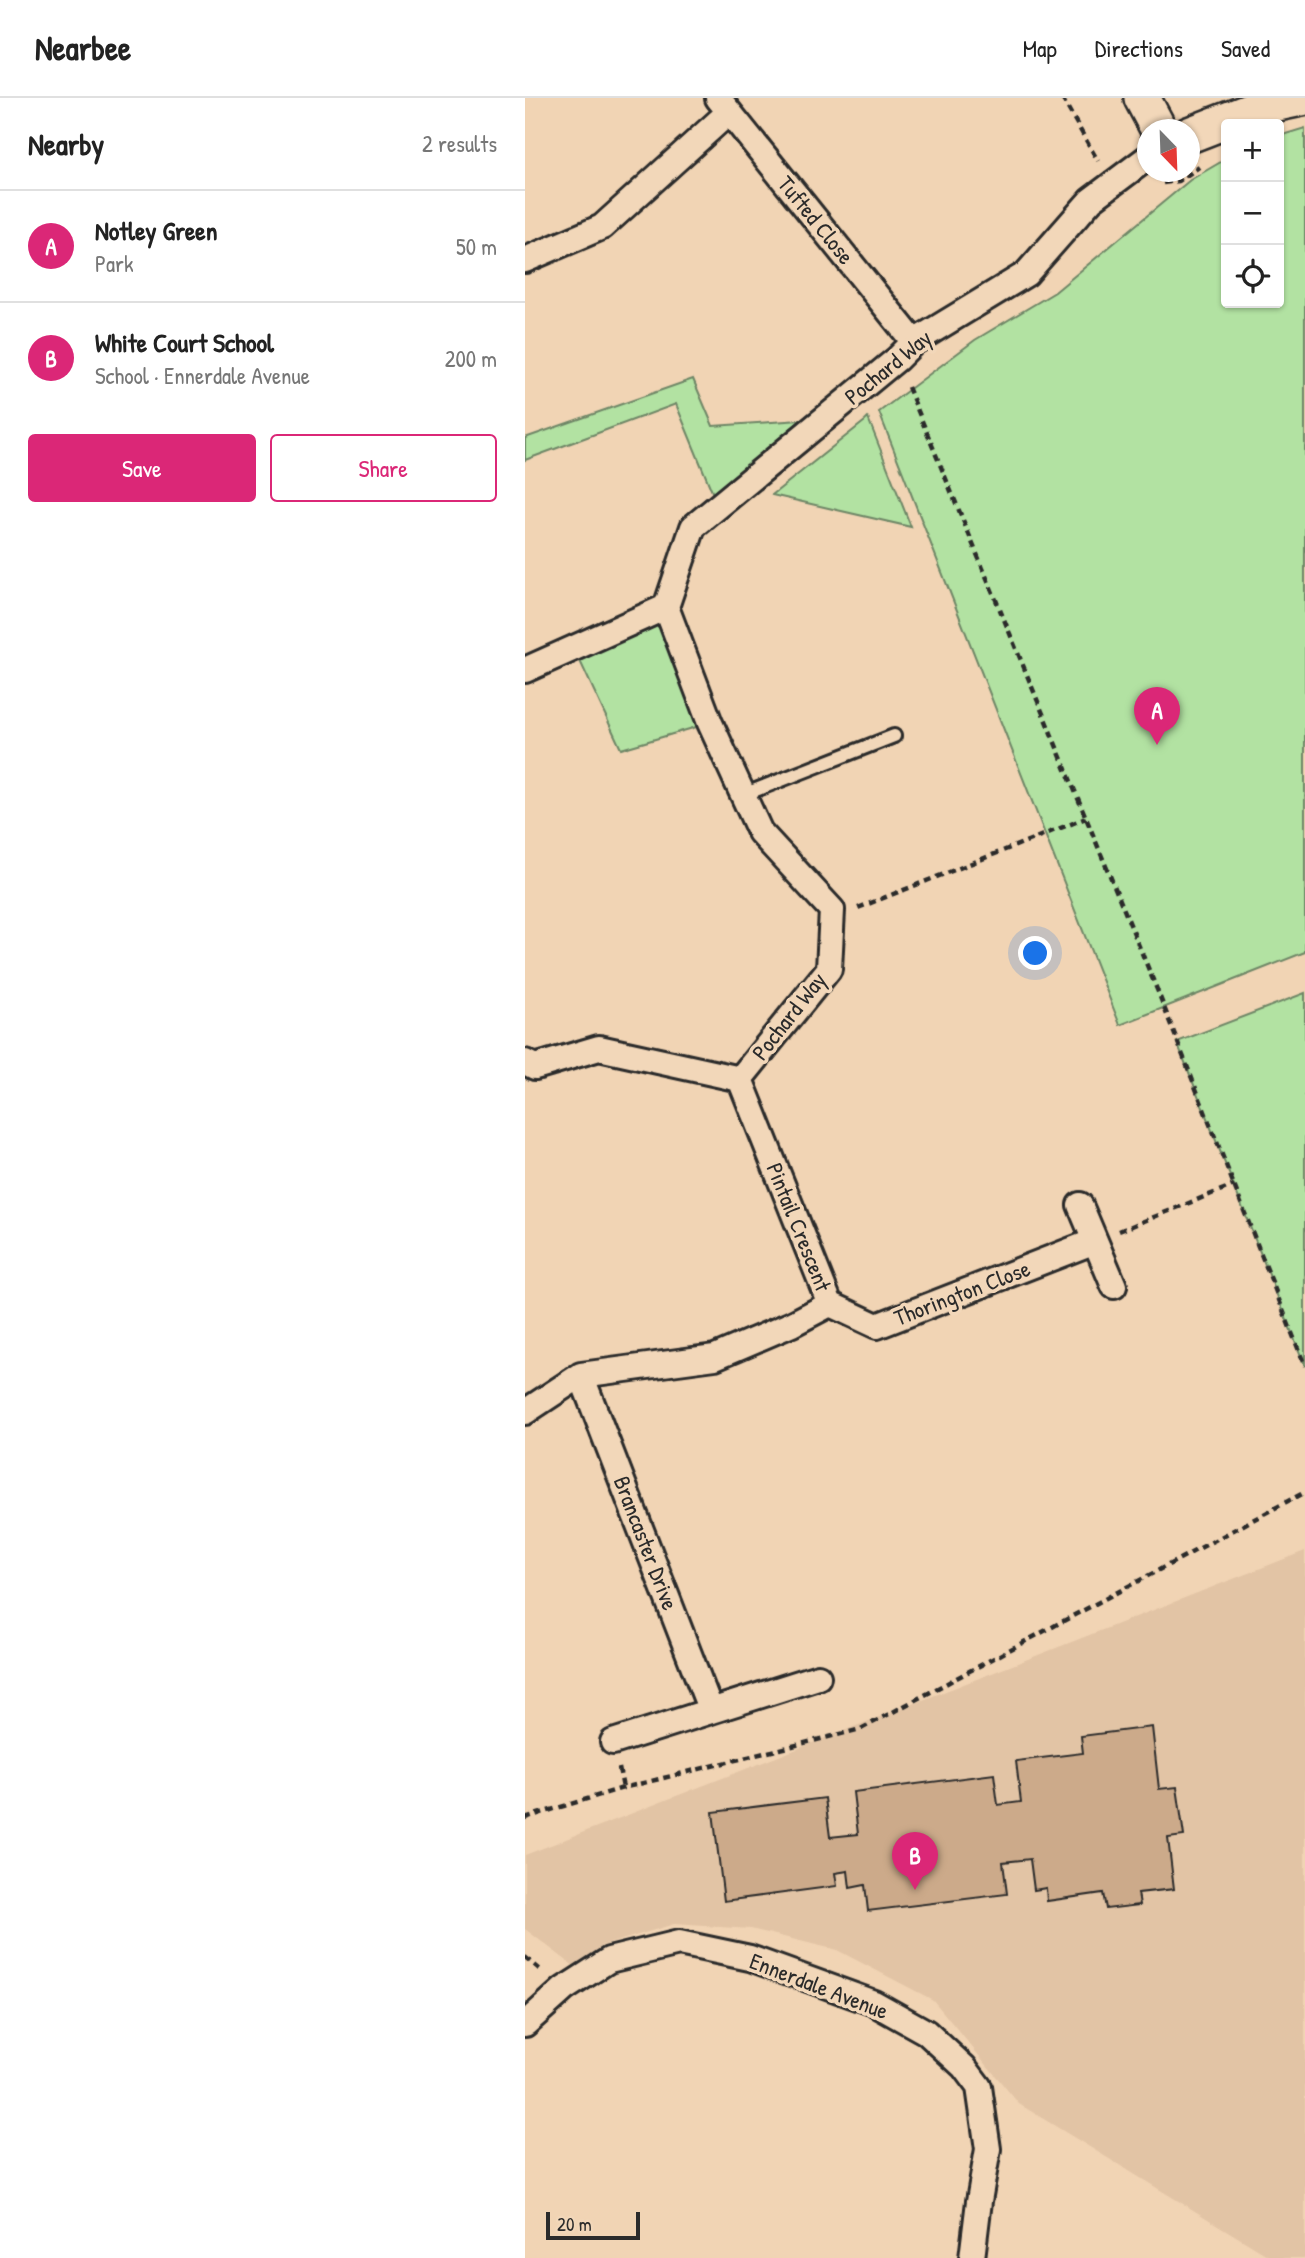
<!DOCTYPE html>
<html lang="en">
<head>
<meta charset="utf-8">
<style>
  :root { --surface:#fff; --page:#f6f6f6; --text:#222; --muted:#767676; --line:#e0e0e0; --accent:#db2777 }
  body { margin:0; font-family:"Patrick Hand",sans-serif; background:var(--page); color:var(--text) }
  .controls { position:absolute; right:21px; top:21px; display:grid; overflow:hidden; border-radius:7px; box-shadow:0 2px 5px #0004 }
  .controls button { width:63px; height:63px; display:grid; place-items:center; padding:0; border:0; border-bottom:2px solid var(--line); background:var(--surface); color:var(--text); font:35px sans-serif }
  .compass { position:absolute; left:612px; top:21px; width:63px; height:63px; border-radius:50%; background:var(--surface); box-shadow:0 2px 5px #0004; rotate:157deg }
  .scale { position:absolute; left:21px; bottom:18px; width:94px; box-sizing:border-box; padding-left:7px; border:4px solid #2b2b2b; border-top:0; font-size:19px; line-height:24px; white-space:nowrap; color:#2b2b2b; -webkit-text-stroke:5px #f2d7b9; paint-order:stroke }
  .you { position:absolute; left:511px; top:856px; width:24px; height:24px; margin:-18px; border:5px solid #fff; border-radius:50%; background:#1a73e8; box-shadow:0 0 0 10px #1a73e833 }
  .badge { display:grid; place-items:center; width:46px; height:46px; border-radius:50%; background:var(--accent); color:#fff; font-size:23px; font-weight:700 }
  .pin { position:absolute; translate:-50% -58px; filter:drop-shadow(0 2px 4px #0008) }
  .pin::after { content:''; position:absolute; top:37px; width:24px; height:21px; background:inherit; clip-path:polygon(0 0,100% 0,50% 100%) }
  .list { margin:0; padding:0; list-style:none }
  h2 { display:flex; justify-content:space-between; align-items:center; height:91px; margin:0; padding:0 28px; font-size:30px }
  h2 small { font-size:23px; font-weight:400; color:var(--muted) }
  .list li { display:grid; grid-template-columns:46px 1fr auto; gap:21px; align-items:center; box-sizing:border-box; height:112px; padding:0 28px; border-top:2px solid var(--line) }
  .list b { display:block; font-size:26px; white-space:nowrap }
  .list p { margin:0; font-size:23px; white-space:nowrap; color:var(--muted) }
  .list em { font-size:23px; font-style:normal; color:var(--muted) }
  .actions { display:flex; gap:14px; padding:21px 28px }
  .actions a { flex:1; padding:16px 0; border:2px solid var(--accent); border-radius:7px; text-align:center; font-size:24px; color:var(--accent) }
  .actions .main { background:var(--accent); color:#fff }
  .icon { flex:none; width:38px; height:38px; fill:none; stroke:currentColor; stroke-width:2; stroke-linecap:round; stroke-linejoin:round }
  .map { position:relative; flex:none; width:780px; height:2160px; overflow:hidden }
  header { display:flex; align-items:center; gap:42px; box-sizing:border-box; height:98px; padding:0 35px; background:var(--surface); border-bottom:2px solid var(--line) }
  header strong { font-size:33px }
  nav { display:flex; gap:38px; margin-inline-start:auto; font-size:24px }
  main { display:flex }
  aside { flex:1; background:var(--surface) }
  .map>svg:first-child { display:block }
  .built { fill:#e2c4a5 }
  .green { fill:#b2e2a2; stroke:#6e8666; stroke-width:2 }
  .building { fill:#ccaa8a; stroke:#2b2b2b; stroke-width:2 }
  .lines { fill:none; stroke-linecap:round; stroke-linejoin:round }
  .lane-casing { stroke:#2b2b2b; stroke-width:18 }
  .street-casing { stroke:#2b2b2b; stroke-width:30 }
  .secondary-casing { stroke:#2b2b2b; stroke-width:40 }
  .path { stroke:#2b2b2b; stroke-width:4.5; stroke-dasharray:7 5; stroke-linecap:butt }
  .lane { stroke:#f2d7b9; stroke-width:12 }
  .street { stroke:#f2d7b9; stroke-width:24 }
  .secondary { stroke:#f2d7b9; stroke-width:35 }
  .labels { text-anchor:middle; stroke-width:7; stroke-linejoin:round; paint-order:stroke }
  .street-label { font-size:23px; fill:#2b2b2b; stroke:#f2d7b9 }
</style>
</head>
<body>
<header>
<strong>Nearbee</strong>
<nav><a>Map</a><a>Directions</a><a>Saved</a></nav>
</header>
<main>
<aside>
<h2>Nearby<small>2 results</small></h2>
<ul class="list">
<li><span class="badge">A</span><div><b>Notley Green</b><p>Park</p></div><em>50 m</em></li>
<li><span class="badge">B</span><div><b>White Court School</b><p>School · Ennerdale Avenue</p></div><em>200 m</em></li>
</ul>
<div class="actions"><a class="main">Save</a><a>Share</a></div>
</aside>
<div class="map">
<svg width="780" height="2160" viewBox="0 0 780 2160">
  <rect width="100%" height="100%" fill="#f1d4b4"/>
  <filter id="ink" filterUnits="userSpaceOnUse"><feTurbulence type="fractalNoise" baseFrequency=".0143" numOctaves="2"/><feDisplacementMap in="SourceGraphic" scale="14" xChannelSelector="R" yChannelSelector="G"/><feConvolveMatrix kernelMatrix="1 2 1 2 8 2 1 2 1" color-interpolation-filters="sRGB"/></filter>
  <g filter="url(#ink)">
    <path class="built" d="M780 1453V2160H747L494 2006 408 1902 312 1852 226 1831 149 1826 77 1848 50 1869 0 1831V1757Z"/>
    <path class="green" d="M780 30V854L595 927 354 314 450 242 530 194 665 82 701 61V205H754V38Z
      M168 281 188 328 276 322 188 396 151 306 0 362V340Z
      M343 320 386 429 247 397 340 323Z
      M141 509 185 625 96 651 49 550Z
      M780 895V1268L652 944Z"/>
    <path class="building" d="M627 1629 634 1691 652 1689 659 1738 643 1740 649 1791 613 1795 615 1807 581 1811 578 1795 522 1803 521 1790 509 1792 505 1761 478 1764 482 1796 343 1813 340 1787 325 1790 323 1773 310 1775 312 1788 199 1803 188 1714 300 1700 305 1739 333 1736 328 1694 469 1676 473 1707 496 1704 491 1663 558 1655 556 1638Z"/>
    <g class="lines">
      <defs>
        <path id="lane" d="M218 697 369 638"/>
        <path id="street" d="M193 0 389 244
          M0 162 77 129 204 14
          M0 572 141 509
          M0 964 10 969 74 950 215 981 304 871 307 812 235 734 185 625 141 509 168 429 372 261 389 244 501 176 566 102 622 60
          M555 1107 589 1188
          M305 1206 352 1228 570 1143
          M56 1277 186 1613
          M0 1314 56 1277 190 1259 267 1226 305 1206 215 981
          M88 1644 293 1579
          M0 1926 39 1891 84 1862 154 1845 225 1860 349 1905 401 1934 439 1969 454 1989 463 2051 454 2103 447 2160"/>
        <path id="secondary" d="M617 0 634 32
          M664 37 739 8 777 0"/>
      </defs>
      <use href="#lane" class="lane-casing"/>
      <use href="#street" class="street-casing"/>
      <use href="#secondary" class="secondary-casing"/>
      <path class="path" d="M537 0 573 63
        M638 85 654 83 674 69
        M383 289 633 894 780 1268
        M333 810 561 720
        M594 1133 709 1087
        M94 1670 98 1690
        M0 1720 98 1690 336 1631 780 1394
        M0 1859 18 1874"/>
      <use href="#lane" class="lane"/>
      <use href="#street" class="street"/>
      <use href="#secondary" class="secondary"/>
    </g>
  </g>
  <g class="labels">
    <g class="street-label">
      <text transform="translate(291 122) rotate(51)" y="8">Tufted Close</text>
      <text transform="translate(363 269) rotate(-39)" y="8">Pochard Way</text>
      <text transform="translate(264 918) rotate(-52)" y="8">Pochard Way</text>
      <text transform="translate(274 1129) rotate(68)" y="8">Pintail Crescent</text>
      <text transform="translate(437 1195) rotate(-21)" y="8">Thorington Close</text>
      <text transform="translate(121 1445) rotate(69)" y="8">Brancaster Drive</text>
      <text transform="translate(294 1888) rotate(21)" y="8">Ennerdale Avenue</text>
    </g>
  </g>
</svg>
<div class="controls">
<button>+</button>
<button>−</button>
<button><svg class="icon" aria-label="locate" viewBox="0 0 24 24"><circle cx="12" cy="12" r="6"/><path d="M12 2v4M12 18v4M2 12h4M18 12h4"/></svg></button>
</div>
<svg class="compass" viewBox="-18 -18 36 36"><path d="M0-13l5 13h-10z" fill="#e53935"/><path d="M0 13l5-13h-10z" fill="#767676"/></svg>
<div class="scale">20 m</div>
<div class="you"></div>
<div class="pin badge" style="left:632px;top:647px">A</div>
<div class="pin badge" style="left:390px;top:1792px">B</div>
</div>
</main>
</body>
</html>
